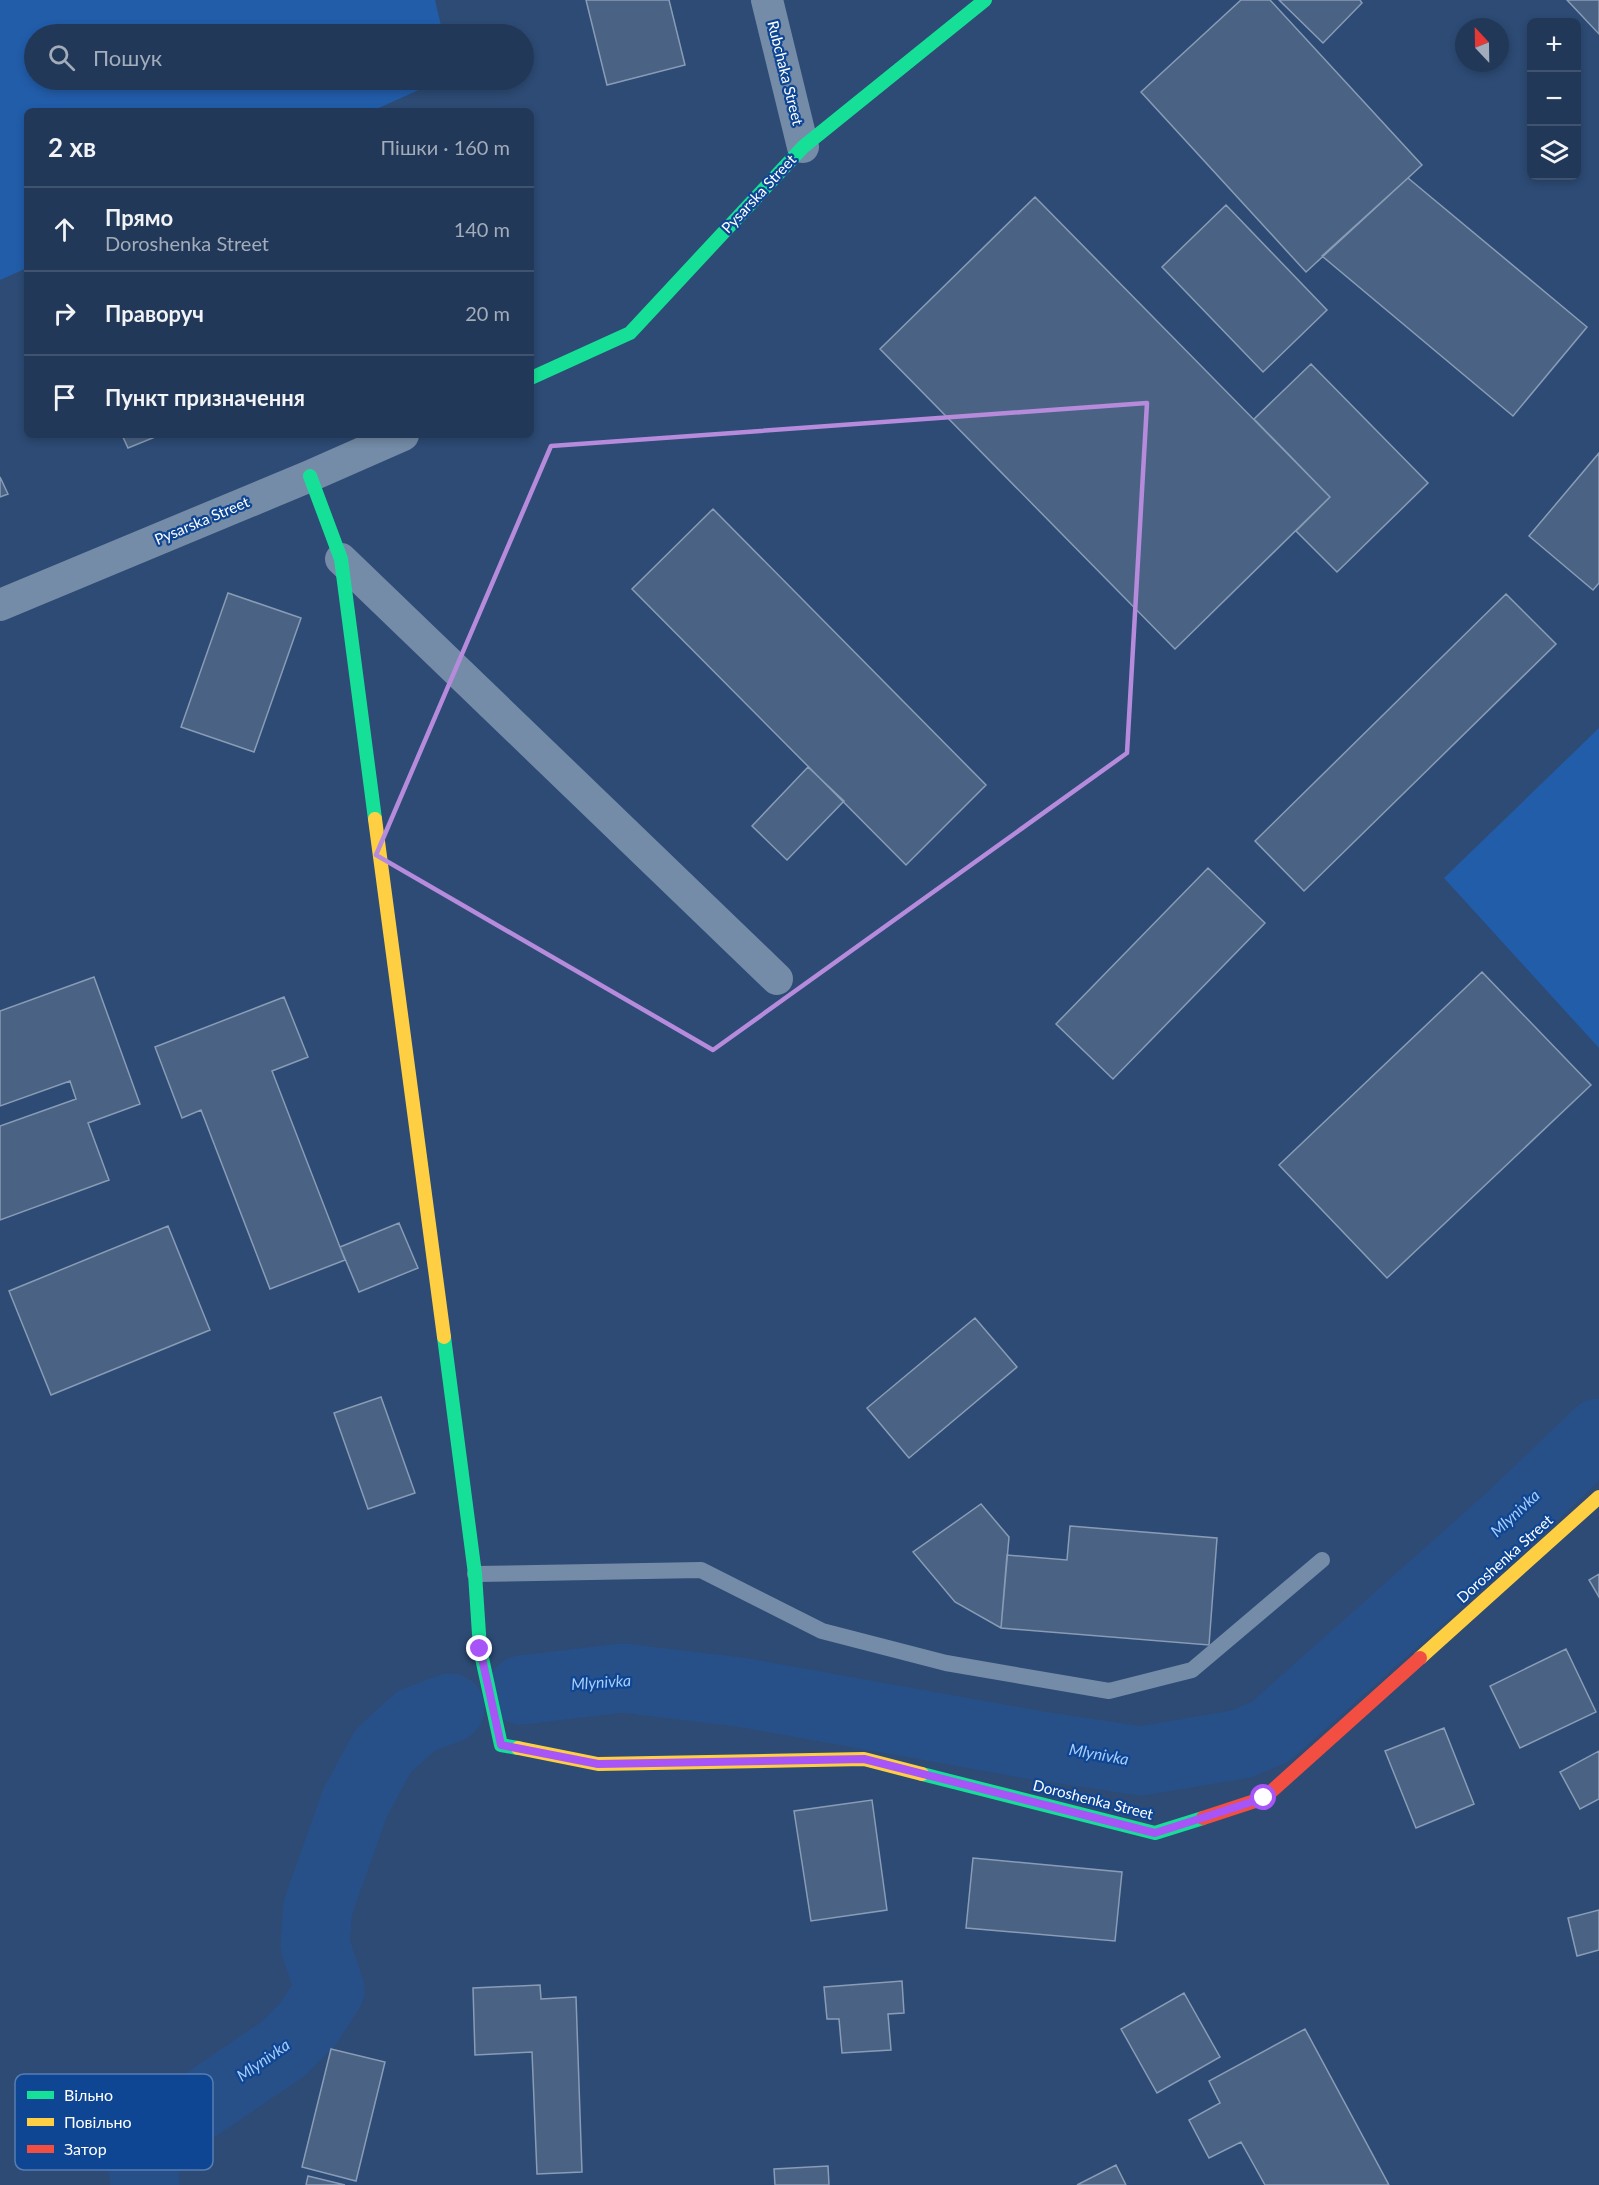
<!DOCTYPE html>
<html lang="uk">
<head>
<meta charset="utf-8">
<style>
  :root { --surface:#223858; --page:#2e4361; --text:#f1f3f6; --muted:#a2acba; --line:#3f526e }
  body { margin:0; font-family:Lato,sans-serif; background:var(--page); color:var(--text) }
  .controls { position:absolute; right:18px; top:18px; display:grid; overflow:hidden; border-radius:9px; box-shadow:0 3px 9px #0003 }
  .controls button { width:54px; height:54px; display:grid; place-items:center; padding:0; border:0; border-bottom:2px solid var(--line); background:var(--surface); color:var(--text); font:30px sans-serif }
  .compass { position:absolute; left:1455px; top:18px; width:54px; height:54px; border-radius:50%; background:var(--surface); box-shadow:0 3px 9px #0003; rotate:338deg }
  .stop { position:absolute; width:18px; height:18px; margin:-14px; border:4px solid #a855f7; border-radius:50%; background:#fff }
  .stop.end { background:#a855f7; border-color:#fff; box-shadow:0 2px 6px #0008 }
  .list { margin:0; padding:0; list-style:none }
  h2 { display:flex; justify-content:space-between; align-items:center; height:78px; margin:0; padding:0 24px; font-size:26px }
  h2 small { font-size:20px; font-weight:400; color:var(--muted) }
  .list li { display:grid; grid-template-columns:39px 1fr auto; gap:18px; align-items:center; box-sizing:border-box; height:84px; padding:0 24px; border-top:2px solid var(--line) }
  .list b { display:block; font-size:22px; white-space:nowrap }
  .list p { margin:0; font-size:20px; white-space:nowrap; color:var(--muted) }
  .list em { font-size:20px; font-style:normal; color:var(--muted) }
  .icon { flex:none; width:33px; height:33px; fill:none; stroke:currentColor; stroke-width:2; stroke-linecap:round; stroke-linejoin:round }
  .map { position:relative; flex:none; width:1599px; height:2185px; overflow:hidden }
  .search { position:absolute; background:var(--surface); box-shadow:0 3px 9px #0003; left:24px; top:24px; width:510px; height:66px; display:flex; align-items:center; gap:15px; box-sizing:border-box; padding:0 21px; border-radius:33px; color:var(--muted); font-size:22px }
  .panel { position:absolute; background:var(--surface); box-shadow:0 3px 9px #0003; left:24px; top:108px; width:510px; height:330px; border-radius:9px }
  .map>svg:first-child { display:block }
  .green { fill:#225daa }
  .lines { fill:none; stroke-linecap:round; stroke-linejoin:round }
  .river { stroke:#285088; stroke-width:69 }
  .building { fill:#4a6384; stroke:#899cb6; stroke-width:1.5 }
  .lane { stroke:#758ca8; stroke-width:16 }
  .street { stroke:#758ca8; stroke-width:32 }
  .fast { stroke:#16e098; stroke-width:14 }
  .slow { stroke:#ffcf43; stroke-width:14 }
  .jam { stroke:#f24e42; stroke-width:14 }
  .route { stroke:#a855f7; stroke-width:8 }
  .marked { fill:none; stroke:#b68bdc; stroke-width:4.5; stroke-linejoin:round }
  .labels { text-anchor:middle; stroke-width:4.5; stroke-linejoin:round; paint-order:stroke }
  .street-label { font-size:15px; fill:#fff; stroke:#0f4693 }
  .water-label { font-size:16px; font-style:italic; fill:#a7ccfb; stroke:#0f4693 }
  .key { fill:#0f4693; stroke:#577eb3; stroke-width:1.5 }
  .key-label { font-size:16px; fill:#fff }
</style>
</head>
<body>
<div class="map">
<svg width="1599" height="2185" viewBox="0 0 1599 2185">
  <rect width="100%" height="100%" fill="#2d4b75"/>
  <path class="green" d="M0 0H435L443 34H34V80H441L372 111H27V268L0 280Z
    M1599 728V1048L1444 878Z"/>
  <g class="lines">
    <path class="river" d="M522 1690 622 1678 740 1692 1035 1745 1141 1761 1241 1744 1270 1732 1508 1520 1599 1433
      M145 2185 143 2169 160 2129 187 2114 283 2049 308 2024 330 1990 315 1945 318 1907 355 1803 383 1751 416 1721 450 1708"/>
  </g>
  <path class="building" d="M586 0H669L685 65 607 85Z
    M1241 0H1270L1422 165 1306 272 1141 92Z
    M1279 0H1360L1362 3 1323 43Z
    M1567 0H1599V34Z
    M1408 178 1587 327 1513 416 1322 256Z
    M1035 197 1330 497 1175 649 880 349Z
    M1226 205 1327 310 1263 372 1162 267Z
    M1311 364 1428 483 1337 572 1296 531 1330 497 1254 419Z
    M122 435H160L128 448Z
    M1599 453V583L1593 590 1529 536Z
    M0 477 8 494 0 497Z
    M713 509 986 785 906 865 632 589Z
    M228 593 301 618 254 752 181 727Z
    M1506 594 1556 644 1304 891 1255 841Z
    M808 767 844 801 787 860 752 826Z
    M1208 868 1265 923 1113 1079 1056 1024Z
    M1482 972 1591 1085 1387 1278 1279 1165Z
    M94 977 140 1104 88 1123 109 1180 0 1220V1126L76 1099 70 1081 0 1106V1011Z
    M284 997 308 1057 272 1071 345 1260 270 1289 201 1110 182 1118 155 1047Z
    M399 1223 418 1268 359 1292 340 1247Z
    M168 1226 210 1330 51 1395 9 1291Z
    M975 1318 1017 1367 909 1458 867 1408Z
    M381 1397 415 1493 368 1509 334 1413Z
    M981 1504 1009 1537 1001 1628 955 1602 913 1552Z
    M1070 1526 1217 1538 1209 1645 1001 1628 1007 1555 1067 1560Z
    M1599 1574V1597L1589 1580Z
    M1566 1649 1596 1712 1520 1748 1490 1686Z
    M1444 1728 1474 1804 1416 1828 1385 1751Z
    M1599 1751V1799L1580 1809 1560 1772Z
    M872 1800 887 1910 811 1921 794 1811Z
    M973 1858 1122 1872 1115 1941 966 1928Z
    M1599 1910V1950L1577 1956 1568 1918Z
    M902 1981 904 2013 888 2014 891 2050 842 2053 839 2019H827L824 1987Z
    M540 1985 541 1999 576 1997 582 2172 537 2174 532 2052 475 2055 473 1988Z
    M1184 1993 1220 2057 1157 2093 1121 2029Z
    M1305 2029 1389 2185H1265L1241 2142 1209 2158 1189 2120 1220 2103 1209 2081Z
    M331 2049 385 2062 356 2181 302 2167Z
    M1116 2165 1126 2185H1077Z
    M828 2166 829 2185H775L774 2169Z
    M308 2176 345 2185H306Z"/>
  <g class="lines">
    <path class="lane" d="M475 1574 701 1570 822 1631 946 1663 1109 1691 1192 1670 1322 1560"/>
    <path class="street" d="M767 0 803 147
      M341 559 777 979
      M0 605 310 476 403 435"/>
    <path class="fast" d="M531 378 630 333 803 147 985 0
      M310 476 341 559 375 819
      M444 1337 475 1574 480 1649 501 1745 518 1748
      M922 1774 1155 1833 1203 1818"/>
    <path class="slow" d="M375 819 444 1337
      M1420 1658 1599 1497
      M518 1748 598 1764 864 1759 922 1774"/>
    <path class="jam" d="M1203 1818 1264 1798 1420 1658"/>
  </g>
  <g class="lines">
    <path class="route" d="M480 1649 501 1745 598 1764 864 1759 1155 1833 1264 1798"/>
  </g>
  <path class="marked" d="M1147 403 1127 753 713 1050 376 855 551 446Z"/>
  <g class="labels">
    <g class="street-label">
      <text transform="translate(785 73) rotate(76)" y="5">Rubchaka Street</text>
      <text transform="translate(759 194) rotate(-47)" y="5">Pysarska Street</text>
      <text transform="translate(202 521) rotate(-23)" y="5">Pysarska Street</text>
      <text transform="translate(1505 1559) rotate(-42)" y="5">Doroshenka Street</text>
      <text transform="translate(1093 1800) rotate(14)" y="5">Doroshenka Street</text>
    </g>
    <g class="water-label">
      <text transform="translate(1515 1513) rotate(-43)" y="6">Mlynivka</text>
      <text transform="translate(601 1682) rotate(-4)" y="6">Mlynivka</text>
      <text transform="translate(1099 1754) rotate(10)" y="6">Mlynivka</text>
      <text transform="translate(263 2060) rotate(-35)" y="6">Mlynivka</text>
    </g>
  </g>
  <rect x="15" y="2074" width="198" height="96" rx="9" class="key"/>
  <rect x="27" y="2091" width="27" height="8" fill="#16e098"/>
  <rect x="27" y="2118" width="27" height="8" fill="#ffcf43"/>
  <rect x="27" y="2145" width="27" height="8" fill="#f24e42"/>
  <g class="key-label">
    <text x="64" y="2101">Вільно</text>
    <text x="64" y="2128">Повільно</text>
    <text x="64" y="2155">Затор</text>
  </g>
</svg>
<div class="controls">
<button>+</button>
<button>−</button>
<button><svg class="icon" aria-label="layers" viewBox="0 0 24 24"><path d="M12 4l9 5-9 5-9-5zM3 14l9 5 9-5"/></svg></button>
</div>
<svg class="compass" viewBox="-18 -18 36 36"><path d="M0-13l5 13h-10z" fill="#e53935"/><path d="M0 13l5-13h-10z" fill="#a2acba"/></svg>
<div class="stop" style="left:1264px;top:1798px"></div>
<div class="stop end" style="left:480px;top:1649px"></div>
<div class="search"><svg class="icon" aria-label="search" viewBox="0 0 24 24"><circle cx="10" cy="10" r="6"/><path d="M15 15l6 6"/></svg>Пошук</div>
<section class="panel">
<h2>2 хв<small>Пішки · 160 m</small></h2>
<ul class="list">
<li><svg class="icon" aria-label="ahead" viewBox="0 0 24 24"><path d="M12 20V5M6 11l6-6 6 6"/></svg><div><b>Прямо</b><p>Doroshenka Street</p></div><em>140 m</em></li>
<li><svg class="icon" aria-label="right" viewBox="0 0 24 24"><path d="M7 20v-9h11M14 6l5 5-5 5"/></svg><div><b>Праворуч</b></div><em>20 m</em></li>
<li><svg class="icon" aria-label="arrive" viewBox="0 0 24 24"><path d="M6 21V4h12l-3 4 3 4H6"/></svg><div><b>Пункт призначення</b></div></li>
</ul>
</section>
</div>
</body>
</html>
